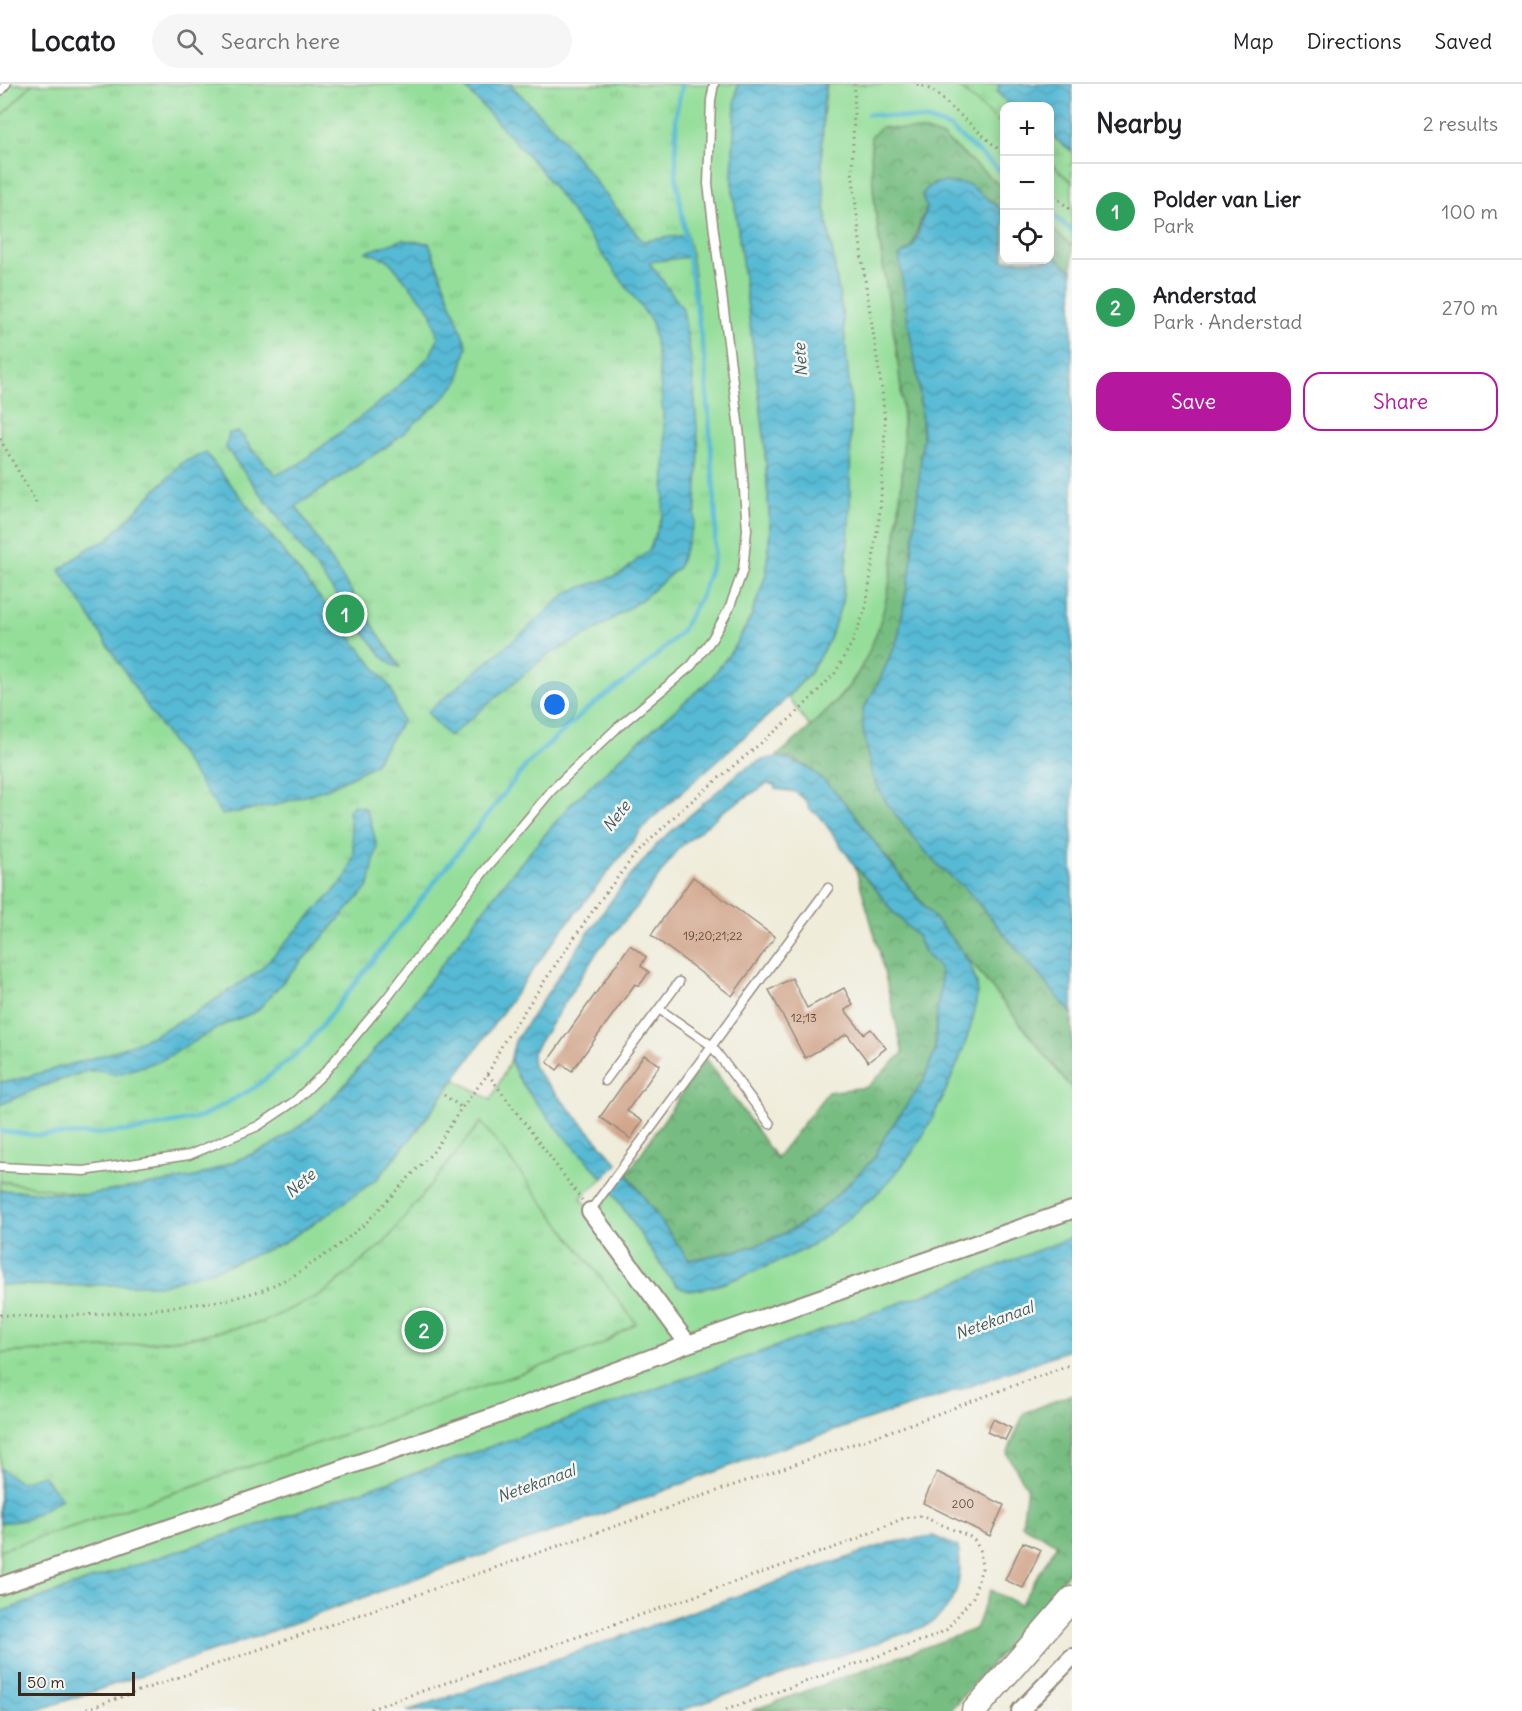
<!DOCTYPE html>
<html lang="en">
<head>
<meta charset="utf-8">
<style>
  :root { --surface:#fff; --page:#f6f6f6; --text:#202124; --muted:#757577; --line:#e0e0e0; --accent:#b5179e }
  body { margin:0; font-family:Delius,sans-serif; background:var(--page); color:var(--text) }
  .controls { position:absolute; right:18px; top:18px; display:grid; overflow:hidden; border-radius:12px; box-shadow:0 3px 15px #0003 }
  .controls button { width:54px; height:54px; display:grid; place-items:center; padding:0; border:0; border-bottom:2px solid var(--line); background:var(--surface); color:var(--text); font:30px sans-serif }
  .scale { position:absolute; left:18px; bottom:15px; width:117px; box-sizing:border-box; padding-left:6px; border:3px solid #3b2a1e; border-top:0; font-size:16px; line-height:21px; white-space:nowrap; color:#3b2a1e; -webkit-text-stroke:4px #f6f6f2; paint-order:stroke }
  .you { position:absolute; left:555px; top:621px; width:21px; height:21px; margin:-15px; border:4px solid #fff; border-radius:50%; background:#1a73e8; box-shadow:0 0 0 9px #1a73e833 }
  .badge { display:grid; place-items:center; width:39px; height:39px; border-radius:50%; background:var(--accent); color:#fff; font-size:20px; font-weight:700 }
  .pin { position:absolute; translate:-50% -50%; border:3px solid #fff; box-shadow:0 2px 6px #0006 }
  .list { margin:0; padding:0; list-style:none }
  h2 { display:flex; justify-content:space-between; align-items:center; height:78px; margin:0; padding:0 24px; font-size:26px }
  h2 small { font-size:20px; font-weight:400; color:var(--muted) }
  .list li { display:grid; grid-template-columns:39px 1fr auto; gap:18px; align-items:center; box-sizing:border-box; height:96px; padding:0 24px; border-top:2px solid var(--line) }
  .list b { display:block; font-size:22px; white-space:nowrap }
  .list p { margin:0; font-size:20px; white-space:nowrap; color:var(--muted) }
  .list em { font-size:20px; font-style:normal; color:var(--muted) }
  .actions { display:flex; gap:12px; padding:18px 24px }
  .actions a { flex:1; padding:14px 0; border:2px solid var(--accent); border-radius:18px; text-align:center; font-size:21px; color:var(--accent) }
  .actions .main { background:var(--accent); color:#fff }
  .icon { flex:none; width:33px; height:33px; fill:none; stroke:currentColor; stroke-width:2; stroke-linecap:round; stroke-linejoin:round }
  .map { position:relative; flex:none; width:1072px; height:1627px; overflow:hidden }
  header { display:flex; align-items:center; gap:36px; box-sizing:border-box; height:84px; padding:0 30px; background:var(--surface); border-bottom:2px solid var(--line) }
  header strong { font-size:28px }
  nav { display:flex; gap:33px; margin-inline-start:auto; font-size:21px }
  .search { width:420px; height:54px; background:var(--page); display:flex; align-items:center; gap:15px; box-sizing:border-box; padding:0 21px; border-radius:33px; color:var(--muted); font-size:22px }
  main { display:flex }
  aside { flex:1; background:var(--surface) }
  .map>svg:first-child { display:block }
  .grass { fill:#94de9a; stroke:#68845c; stroke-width:1.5 }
  .forest { fill:url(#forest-crowns); stroke:#597450; stroke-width:1.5 }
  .wetland { fill:url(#wetland-marsh); stroke:#68845c; stroke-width:1.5 }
  .park { fill:url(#park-tufts); stroke:#68845c; stroke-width:1.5 }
  .water { fill:url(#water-waves); stroke:#48727a; stroke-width:1.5 }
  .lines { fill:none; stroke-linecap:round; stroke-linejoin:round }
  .stream { stroke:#56bad5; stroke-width:4.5 }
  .building { fill:#d2a58b }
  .service-casing { stroke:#958b7c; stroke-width:11 }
  .minor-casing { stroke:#958b7c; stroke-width:20 }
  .secondary-casing { stroke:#958b7c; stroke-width:27 }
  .path { stroke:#958b7c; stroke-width:3; stroke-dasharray:1.5 4.5; stroke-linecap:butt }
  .service { stroke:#fff; stroke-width:8 }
  .minor { stroke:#fff; stroke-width:16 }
  .secondary { stroke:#fff; stroke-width:24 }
  .labels { text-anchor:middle; stroke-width:5; stroke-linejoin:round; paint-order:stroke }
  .number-label { font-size:12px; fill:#614939 }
  .water-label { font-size:16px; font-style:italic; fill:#445c5e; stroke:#f6f6f2 }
</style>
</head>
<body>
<header>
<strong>Locato</strong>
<div class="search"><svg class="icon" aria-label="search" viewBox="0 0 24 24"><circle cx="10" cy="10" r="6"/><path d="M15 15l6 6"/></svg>Search here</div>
<nav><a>Map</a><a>Directions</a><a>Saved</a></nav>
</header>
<main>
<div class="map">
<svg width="1072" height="1627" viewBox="0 0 1072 1627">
  <defs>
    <pattern id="forest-crowns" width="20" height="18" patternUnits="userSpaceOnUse" patternTransform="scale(1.5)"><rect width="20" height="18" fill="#77bd82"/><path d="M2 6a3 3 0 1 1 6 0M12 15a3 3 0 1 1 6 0" fill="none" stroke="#639a6a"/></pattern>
    <pattern id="wetland-marsh" width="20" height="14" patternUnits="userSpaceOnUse" patternTransform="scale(1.5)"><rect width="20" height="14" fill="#94de9a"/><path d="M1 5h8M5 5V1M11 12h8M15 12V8" fill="none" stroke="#80bf84"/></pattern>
    <pattern id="park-tufts" width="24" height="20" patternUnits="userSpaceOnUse" patternTransform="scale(1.5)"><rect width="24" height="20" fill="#94de9a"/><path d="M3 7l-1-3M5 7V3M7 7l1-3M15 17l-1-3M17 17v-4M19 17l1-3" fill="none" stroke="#80bf84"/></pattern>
    <pattern id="water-waves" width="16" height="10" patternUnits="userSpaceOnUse" patternTransform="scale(1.5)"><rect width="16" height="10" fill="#56bad5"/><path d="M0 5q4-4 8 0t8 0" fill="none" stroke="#4897ac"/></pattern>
  </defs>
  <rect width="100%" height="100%" fill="#f6f6f2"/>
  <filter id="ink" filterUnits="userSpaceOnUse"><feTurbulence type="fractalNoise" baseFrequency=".0167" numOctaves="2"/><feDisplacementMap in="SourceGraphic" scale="12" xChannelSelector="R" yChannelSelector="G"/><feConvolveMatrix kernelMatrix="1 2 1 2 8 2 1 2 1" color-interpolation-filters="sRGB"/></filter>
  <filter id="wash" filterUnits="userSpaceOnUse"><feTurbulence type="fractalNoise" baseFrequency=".008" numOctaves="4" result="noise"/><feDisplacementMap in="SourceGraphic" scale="24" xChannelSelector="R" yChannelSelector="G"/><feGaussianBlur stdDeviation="1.35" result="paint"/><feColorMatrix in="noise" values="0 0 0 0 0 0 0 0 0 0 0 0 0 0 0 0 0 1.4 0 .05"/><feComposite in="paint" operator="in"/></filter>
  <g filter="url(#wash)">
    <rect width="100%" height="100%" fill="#efecda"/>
    <path class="grass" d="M0 0H32L0 34Z
      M682 0H738L735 18 732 98 764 351 770 446 766 491 750 535 731 568 708 598 633 662 569 722 405 929 342 1004 310 1035 269 1063 196 1093 85 1111 0 1097V1047L34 1051 92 1050 140 1046 305 963 528 679 587 625 642 585 681 548 701 512 714 475 716 435 705 279 691 168 682 127 676 90V30Z
      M827 0H955L1004 42V105L943 53H871C870 149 899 241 903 337 905 380 899 425 894 468 889 514 878 563 850 600 839 616 823 629 810 643L788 613 809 590 842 518 847 472 851 321 843 234 825 123 822 77 823 32Z
      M1050 79 1072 98V162L1050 143Z
      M968 874 1072 1005V1153L934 1207 561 1338 412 1390 93 1495 0 1528V1466L123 1426 597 1263 635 1238 481 1039 385 1158 324 1209 263 1238 188 1254 105 1264 0 1269V1201L91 1202 229 1181 281 1160 327 1131 378 1094 416 1048 455 995 491 1016 511 975 518 994 558 1044 603 1094 581 1114 596 1134 611 1106 667 1190 677 1202 689 1207 718 1201 744 1192 774 1178 872 1115 911 1070 943 1013 962 969 976 917 977 900Z"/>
    <path class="forest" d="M881 43 925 47 943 53 1004 105V131L996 121 968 100 933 99 927 125 921 135 911 165 904 168 908 237 919 301 923 352 917 427 911 482 898 554 877 602 863 625V646L873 694 888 721 922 764 946 789 966 805 1072 930V1005L968 874 930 829 845 720 823 696 808 683 791 674 776 673C800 652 833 625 851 600 879 559 889 511 895 463 900 422 905 378 903 336 899 241 871 148 871 53Z
      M1050 143 1072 162V187L1050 168Z
      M855 782 879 809 892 827 917 852 924 868 940 885 941 904 937 924 935 967 923 998 885 1052 874 1074 836 1112 802 1140 769 1157 736 1167 688 1176 627 1090 706 974 776 1074 828 1008 867 1003 903 969 879 866Z
      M1072 1310V1483L1030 1537 949 1627H751L975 1545 990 1506 1020 1521 1057 1460 1022 1441 1027 1403 1007 1370 1024 1329Z"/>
    <path class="wetland" d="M955 0H999L998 9 1011 22H1004V42Z
      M1050 51 1072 67V98L1050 79Z
      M0 1097 85 1111 0 1106Z"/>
    <path class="park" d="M32 0H682L676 30V90L682 127 691 168 705 279 716 435 714 474 701 512 680 548 642 585 587 625 528 679 305 963 254 1004 201 1033 140 1046 92 1050 34 1051 0 1047V34Z
      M481 1038 636 1239 597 1263 123 1426 0 1466V1269L105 1264 188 1254 263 1238 324 1209 385 1158Z"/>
    <path class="water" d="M462 0H510L557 48 642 157 685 151 688 173 649 178 683 225 692 281 699 367 695 437 678 484 641 516 591 549 546 572 449 653 427 628 528 544 568 508 621 490 650 465 663 430 666 367 659 284 652 238 540 85Z
      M738 0H826L823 23 822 77 825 123 843 234 851 321 850 423 847 472 842 518 830 555 809 590 780 621 648 738 555 855 459 989 416 1048 378 1094 327 1131 281 1160 229 1181 162 1201H0V1106L85 1111 196 1093 269 1063 310 1035 342 1004 405 929 503 800 569 722 633 662 708 598 731 568 750 535 766 491 770 446 764 351 732 98 735 18Z
      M999 0H1072V67L1050 51V22H1011L998 9Z
      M944 98 968 100 996 121 1004 131V176H1050V168L1072 187V930L966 805 946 789 922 764 888 721 873 694 863 646V625L877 602 898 554 911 481 923 352 919 301 908 237 899 172C903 169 909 167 912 164 917 158 921 135 927 125L922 111C928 102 933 99 944 98Z
      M402 156 429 159 467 262 458 298 442 316 392 359 296 422 400 583 392 581 382 572 226 364 229 349 239 348 252 365 276 391 299 380 389 311 430 272 438 254 431 227 387 175 366 168Z
      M206 369 391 604 402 638 374 681 329 704 276 721 222 731 142 615 60 486 89 464 106 457 183 378Z
      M776 673C824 678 857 735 884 771 899 790 913 809 929 828 947 851 970 869 976 898 984 934 933 1040 911 1070 900 1085 886 1102 872 1114 857 1128 832 1148 815 1159 794 1172 710 1209 688 1206 678 1205 673 1197 667 1190L611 1106 627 1090 689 1176 736 1167 769 1157 802 1140 836 1112 874 1074 885 1052 923 998 935 967 937 924 941 904 940 885 924 868 917 852 892 827 879 809 855 782 820 732 809 725 807 718 796 708 776 705V701L767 700 725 726 678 765 636 824 599 865 532 970 533 982 542 994 618 1080 603 1094C583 1072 513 1001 511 975 511 970 514 962 515 957L586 852 619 806 659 758 741 687 759 677Z
      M354 721 365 724 371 738 377 763 369 802 257 927 221 942 162 976 115 991 101 986 84 988 38 1004 0 1021V998L12 997 110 969 152 952 195 929 259 887 346 794 354 770 348 726Z
      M1072 1153V1265L962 1305 757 1372 586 1436 422 1492 261 1551 35 1627H0V1528L93 1495 412 1390 561 1338 934 1207Z
      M0 1384 19 1398 43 1391 62 1415 25 1436 0 1439Z
      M933 1452 958 1463C964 1496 956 1524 926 1542L680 1627H407L889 1459Z"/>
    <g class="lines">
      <path class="stream" d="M868 30 928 36 949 43 1004 90
        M1050 128 1072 147
        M0 1047 34 1051 92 1050 140 1046 201 1033 254 1004 305 963 528 679 587 625 642 585 681 548 701 512 714 474 716 435 705 279 676 90V30L682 0"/>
    </g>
    <g id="blocks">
      <path class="building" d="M693 793 775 853 732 912 651 851Z
        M630 861 646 873 641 882 649 888 639 902 635 900 572 987 562 980 557 986 547 978Z
        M792 894 807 924 844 904 853 921 845 926 864 950 871 945 886 964 868 978 847 950 805 974 769 906Z
        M644 971 660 981 627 1027 642 1037 631 1055 600 1033Z
        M993 1335 1011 1344 1005 1356 987 1348Z
        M937 1388 1004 1421 990 1452 923 1419Z
        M1023 1458 1041 1466 1023 1504 1005 1496Z"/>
    </g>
  </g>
  <g filter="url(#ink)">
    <use href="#blocks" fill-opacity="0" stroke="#958b7c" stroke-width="1.5"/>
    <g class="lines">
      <defs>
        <path id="service" d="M0 7 6 0
          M659 925 711 961 770 1040
          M605 997 679 898
          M0 1083 84 1087 189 1071 258 1042 295 1017 325 988 387 914 485 786 552 706 617 644 691 582 712 555 729 525 743 486 747 446 740 353 708 100 711 16 714 0
          M590 1127 828 804"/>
        <path id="minor" d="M590 1127 688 1260
          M0 1502 495 1332 688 1260 1072 1126
          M1020 1627 1072 1573"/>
        <path id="secondary" d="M974 1627 1072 1515"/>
      </defs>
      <use href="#service" class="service-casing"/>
      <use href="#minor" class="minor-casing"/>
      <use href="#secondary" class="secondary-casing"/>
      <path class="path" d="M917 0 932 6 1004 70
        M1050 108 1072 127
        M0 355 38 422
        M488 990 582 1116
        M444 1011 462 1024
        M0 1231 47 1233 134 1228 227 1216 263 1206 293 1192 334 1165 365 1140 434 1067 460 1026 488 990 503 959 558 877 601 815 634 772 682 725 797 629 835 589 853 557 866 523 880 427 884 370 885 338 882 307 862 175 852 86 855 0
        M81 1627 902 1343 1072 1280
        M365 1627 847 1459 904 1434 921 1432 973 1454 980 1466 982 1484 973 1513 946 1546 932 1553 723 1627"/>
      <use href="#service" class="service"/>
      <use href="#minor" class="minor"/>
      <use href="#secondary" class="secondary"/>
    </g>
  </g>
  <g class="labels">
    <g class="number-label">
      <text x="713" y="856">19;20;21;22</text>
      <text x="804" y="938">12;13</text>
      <text x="963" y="1424">200</text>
    </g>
    <g class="water-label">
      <text transform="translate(800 276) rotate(-94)" y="6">Nete</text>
      <text transform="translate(616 732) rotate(-52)" y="6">Nete</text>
      <text transform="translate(300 1099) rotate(-41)" y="6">Nete</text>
      <text transform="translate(994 1236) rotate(-20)" y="6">Netekanaal</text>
      <text transform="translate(536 1399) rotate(-20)" y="6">Netekanaal</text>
    </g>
  </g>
</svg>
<div class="controls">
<button>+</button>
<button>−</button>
<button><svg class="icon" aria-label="locate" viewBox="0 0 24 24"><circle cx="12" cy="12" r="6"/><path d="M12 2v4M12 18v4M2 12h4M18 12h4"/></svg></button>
</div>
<div class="scale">50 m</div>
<div class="you"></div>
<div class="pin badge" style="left:345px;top:530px;background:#2e9e5b">1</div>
<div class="pin badge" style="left:424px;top:1246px;background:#2e9e5b">2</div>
</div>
<aside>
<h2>Nearby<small>2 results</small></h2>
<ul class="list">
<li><span class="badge" style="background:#2e9e5b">1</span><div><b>Polder van Lier</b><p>Park</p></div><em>100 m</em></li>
<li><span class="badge" style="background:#2e9e5b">2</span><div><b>Anderstad</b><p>Park · Anderstad</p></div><em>270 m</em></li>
</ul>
<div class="actions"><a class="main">Save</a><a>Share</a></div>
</aside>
</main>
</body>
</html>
